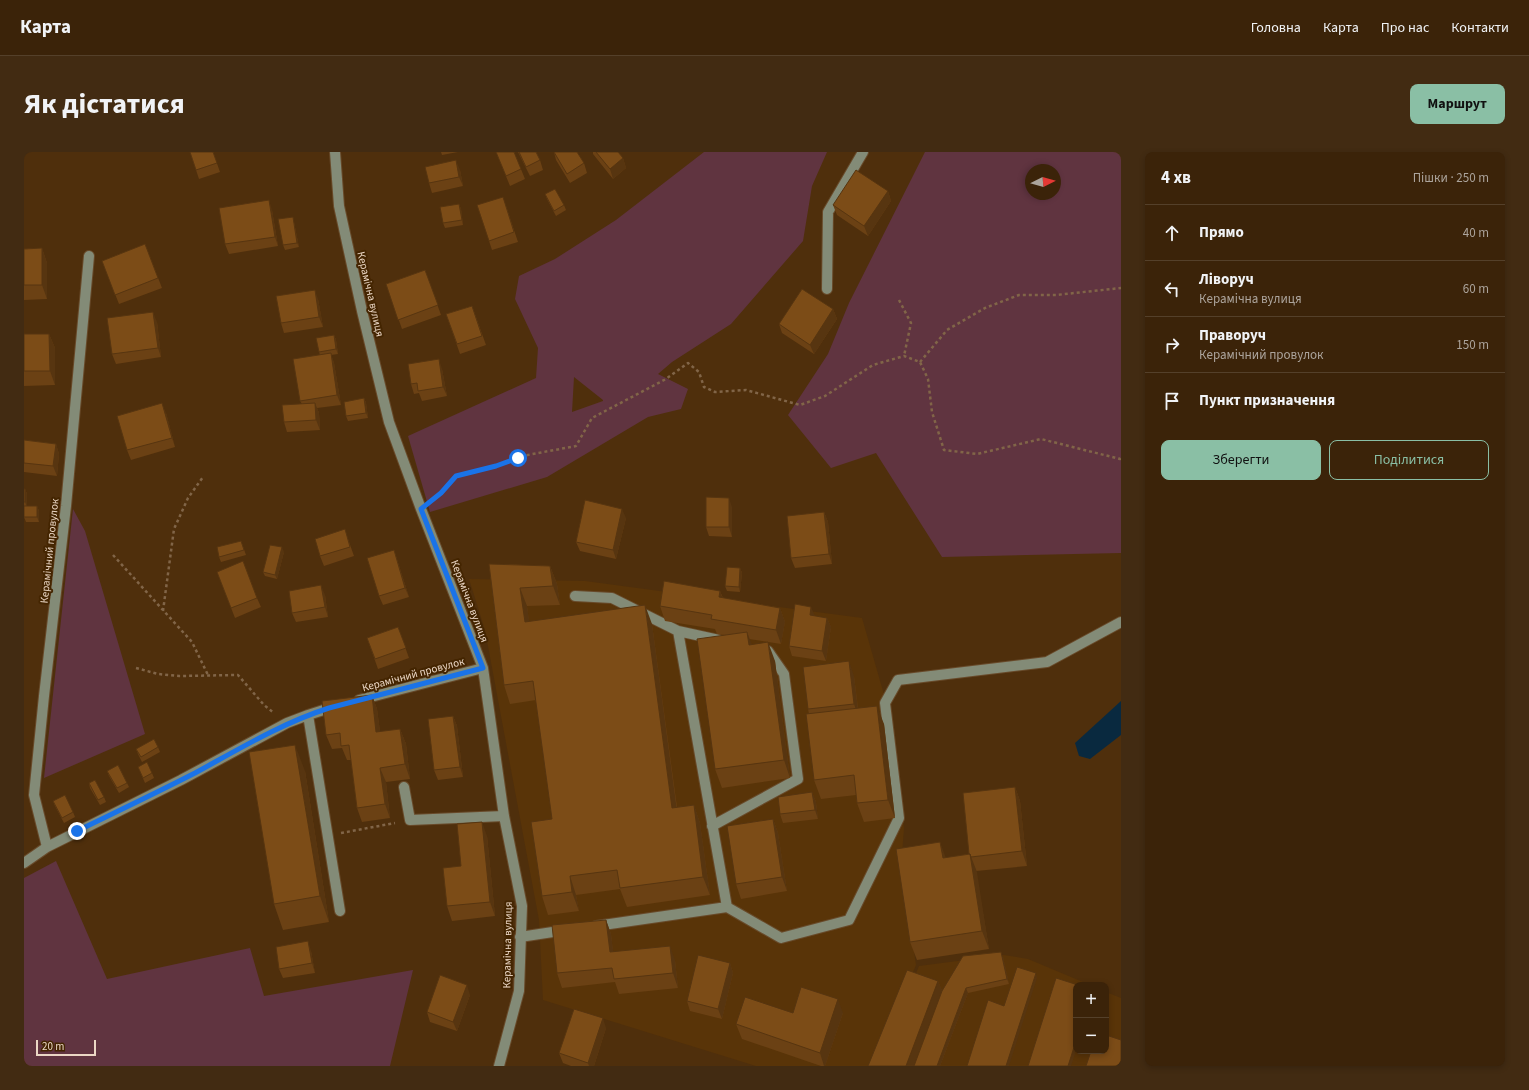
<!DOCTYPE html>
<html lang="uk">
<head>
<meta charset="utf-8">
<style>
  :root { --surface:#3b2309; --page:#422b12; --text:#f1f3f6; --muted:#aca49c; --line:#54402a; --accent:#8abfa5 }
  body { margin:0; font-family:"Source Sans 3",sans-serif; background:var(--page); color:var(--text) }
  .controls { position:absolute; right:12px; bottom:12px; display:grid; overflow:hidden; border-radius:8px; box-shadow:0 2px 6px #0003 }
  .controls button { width:36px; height:36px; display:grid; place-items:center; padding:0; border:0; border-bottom:1px solid var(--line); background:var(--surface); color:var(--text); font:20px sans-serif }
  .compass { position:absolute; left:1001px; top:12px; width:36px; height:36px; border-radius:50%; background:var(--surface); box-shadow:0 2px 6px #0003; rotate:85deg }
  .scale { position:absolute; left:12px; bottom:10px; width:60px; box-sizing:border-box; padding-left:4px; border:2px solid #ebd7c5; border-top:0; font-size:11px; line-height:14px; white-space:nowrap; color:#ebd7c5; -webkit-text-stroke:3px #442501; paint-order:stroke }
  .stop { position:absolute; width:12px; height:12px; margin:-9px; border:3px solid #1a73e8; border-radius:50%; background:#fff }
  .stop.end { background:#1a73e8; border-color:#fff; box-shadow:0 1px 4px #0008 }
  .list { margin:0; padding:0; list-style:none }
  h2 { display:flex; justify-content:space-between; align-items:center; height:52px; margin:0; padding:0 16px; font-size:17px }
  h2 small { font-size:13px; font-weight:400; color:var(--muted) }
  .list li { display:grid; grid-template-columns:26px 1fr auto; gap:12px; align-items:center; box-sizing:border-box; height:56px; padding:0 16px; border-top:1px solid var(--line) }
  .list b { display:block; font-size:15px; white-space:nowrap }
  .list p { margin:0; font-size:13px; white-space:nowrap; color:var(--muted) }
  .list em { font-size:13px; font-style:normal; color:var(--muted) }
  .actions { display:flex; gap:8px; padding:12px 16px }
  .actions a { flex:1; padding:9px 0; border:1px solid var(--accent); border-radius:8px; text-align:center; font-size:14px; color:var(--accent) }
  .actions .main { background:var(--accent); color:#111 }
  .icon { flex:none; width:22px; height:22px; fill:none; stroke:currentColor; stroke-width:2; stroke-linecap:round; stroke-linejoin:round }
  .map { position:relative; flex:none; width:1097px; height:914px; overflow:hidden; border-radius:8px }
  header { display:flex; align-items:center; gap:24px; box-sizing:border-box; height:56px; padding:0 20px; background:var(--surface); border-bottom:1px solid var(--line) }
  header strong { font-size:19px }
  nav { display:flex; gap:22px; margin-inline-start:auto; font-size:14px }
  .intro { display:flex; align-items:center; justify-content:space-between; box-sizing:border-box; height:96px; padding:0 24px }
  h1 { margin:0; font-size:28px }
  .button { padding:10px 18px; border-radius:8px; background:var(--accent); color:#111; font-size:14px; font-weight:700 }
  main { display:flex; gap:24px; padding:0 24px }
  aside { flex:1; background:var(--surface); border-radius:8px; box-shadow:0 2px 6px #0003 }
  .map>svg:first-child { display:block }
  .built { fill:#593408 }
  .green { fill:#603440; fill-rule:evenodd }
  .water { fill:#09293f }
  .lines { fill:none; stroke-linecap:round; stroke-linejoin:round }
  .minor-casing { stroke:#684a2a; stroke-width:12 }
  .path { stroke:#816548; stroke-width:2.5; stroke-dasharray:3 3; stroke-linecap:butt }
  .minor { stroke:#838b77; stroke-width:10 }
  .wall { fill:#6b4114 }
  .shaded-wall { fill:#573510 }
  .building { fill:#7c4c17; stroke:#573510 }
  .route { stroke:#1a73e8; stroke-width:5 }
  .labels { text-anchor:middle; stroke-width:4; stroke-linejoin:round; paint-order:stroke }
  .street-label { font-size:11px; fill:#ebd7c5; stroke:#442501 }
</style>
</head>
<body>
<header>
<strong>Карта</strong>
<nav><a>Головна</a><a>Карта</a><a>Про нас</a><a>Контакти</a></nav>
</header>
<div class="intro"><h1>Як дістатися</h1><a class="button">Маршрут</a></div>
<main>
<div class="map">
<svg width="1097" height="914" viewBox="0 0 1097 914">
  <rect width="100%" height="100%" fill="#4f2f0c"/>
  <path class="built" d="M445 427 561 429 838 466 865 560 880 676 877 715 892 813 850 914H732L519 848 515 768 461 478Z
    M980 803 1004 807 1066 833H1052V899H1082V840L1097 846V914H853L895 814Z"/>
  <path class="green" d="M680 0H803L788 34 779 89 707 172 648 210 634 222 664 237 657 257 624 265 523 325 406 360 384 284 512 226 514 196 491 147 495 124 531 107 592 68ZM550 225 579 248V249L548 260Z
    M901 0H1097V401L918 405 852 301 807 316 764 263 804 202 825 151ZM1007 18H1031V42H1007Z
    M49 357 61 379 121 582 20 626Z
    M32 709 83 827 226 796 240 844 389 818 366 914H0V726Z"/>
  <path class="water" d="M1097 549V583L1066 607 1055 604 1051 591Z"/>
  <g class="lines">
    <defs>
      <path id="minor" d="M311 0 315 54 338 159 365 270 397 357 459 516 480 664 498 754 495 839 475 914
        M803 137 804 60 839 0
        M551 444 588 446 654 479 703 755
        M654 479 695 488
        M335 548 459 516
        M284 563 316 759
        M380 635 386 668 480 664
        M688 674 774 627 760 522 744 499 742 498
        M23 695 10 643 20 544 42 354 65 104
        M0 711 23 695 157 628 263 571 284 563 312 554
        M572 774 703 755 757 786 825 768 875 666 861 551 874 528 1023 510 1097 470
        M496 785 542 778"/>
    </defs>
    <use href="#minor" class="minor-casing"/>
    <path class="path" d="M875 148 887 171 880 204
      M896 210 923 178 961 156 995 143H1032L1097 136
      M408 348 417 341 432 324 472 314 493 305 552 294 568 266 642 227 664 211 675 220 680 235 691 240 722 238 776 253 801 244 849 213 880 204 896 210 904 227 908 260 920 298 953 302 1017 287 1096 307 1097 306
      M89 403 168 490 184 523
      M139 459 150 377 164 346 179 325
      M112 516 134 522 155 524 214 523 240 553 250 561
      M317 681 371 671"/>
    <use href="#minor" class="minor"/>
  </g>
  <path class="wall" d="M166 0H189L196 20 175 27Z
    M417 0H434L418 3Z
    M472 0H490L501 27 486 34Z
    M494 0H512L516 8 519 18 506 24Z
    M530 0H553L560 11 563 21 546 31 532 8Z
    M569 0H594L599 6 602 16 589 27 569 2Z
    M436 18 439 34 408 41 405 31Z
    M864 39 867 49 844 84 813 63 809 53Z
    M521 42 540 53 542 58 532 64 523 47Z
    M435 52 437 57 439 73 421 76 419 71Z
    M482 54 494 90 468 98 465 89Z
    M248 58 254 94 205 102 201 92Z
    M270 70 275 95 261 98 259 93Z
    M121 92 138 136 95 152 78 109Z
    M18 96 23 111V147L0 148V97Z
    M401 118 417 163 378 177 362 132Z
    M294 147 299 175 260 181 257 171Z
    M448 154 462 193 436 202 422 162Z
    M809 157 813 167 790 202 758 181 755 172Z
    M133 170 137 205 92 212 88 202Z
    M0 182H25L31 196V233L0 234Z
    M310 183 312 188 314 202 307 203 310 211 317 253 293 256 295 261 296 278 263 280 260 270 278 252 276 249 296 203 295 200Z
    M418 217 423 244 398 249 395 241 390 242 387 232Z
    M340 246 342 251 344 266 324 269 322 264Z
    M142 261 151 295 107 308 103 298Z
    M0 288 32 292 35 302 33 324 0 320Z
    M0 337H1L3 342V354H13L15 359V370H2L0 365Z
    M708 355V385L685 384 682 375Z
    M800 360 804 370 808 412 771 416 767 406Z
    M602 366 592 407 556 399 552 390Z
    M324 387 330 404 300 414 296 404Z
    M217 389 222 403 197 410 195 405Z
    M370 398 385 445 359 453 355 444Z
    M260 400 253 427 241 424 239 420Z
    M465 412 526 414 533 432 536 453 503 454 505 470 628 472 653 655 670 653 676 671 686 743 603 755 596 737 552 743 555 759 524 763 518 744 528 667 512 548 486 552 480 533Z
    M716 416 718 421 716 440 703 439 701 434Z
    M193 420 233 446 237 455 211 466Z
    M696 439 699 446 756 456 761 470 757 492 725 487 727 493 751 509 766 626 698 636 691 617 700 483 693 482 691 477 641 469 636 454Z
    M301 443 304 465 272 470 268 461Z
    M790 464 803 466 807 475 802 509 768 504 765 494Z
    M374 475 385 506 354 517 343 486Z
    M830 524 834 556 860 572 871 666 840 670 833 651 832 643 797 647 790 628 785 562 784 557Z
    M348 543 353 557 356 580 376 577 382 592 386 627 362 630 366 666 338 670 333 656 327 608H323L318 596 308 597 302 583Z
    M429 564 433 574 439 625 414 628 410 618Z
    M134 595 136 600 118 610 114 602 112 597Z
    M114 615 128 621 130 626 121 631Z
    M83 619 103 631 105 635 95 641 85 624Z
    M281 619 305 770 259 778 250 752Z
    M65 631 80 645 82 650 76 653 66 636Z
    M991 635 996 649 1003 714 952 719 965 797 893 808 886 790 922 706 945 702Z
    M788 640 792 650 794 667 759 671 756 662Z
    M29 649 49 660 51 665 40 671 31 654Z
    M749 667 754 681 763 739 717 747 712 732Z
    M463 684 471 764 428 769 423 754 437 714Z
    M582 768 587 782 589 800 651 808 654 836 595 842 591 830 538 836 533 821Z
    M287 799 291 821 259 826 255 817Z
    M979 805 985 832 944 841 916 914 914 829 918 839Z
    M706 811 709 821 698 867 666 859 663 849Z
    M446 843 433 879 406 870 403 860Z
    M769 861H819L801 914H797L718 887 712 872Z
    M582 876 570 914H547L539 911 535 901Z"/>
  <path class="shaded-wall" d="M599 6 602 16 589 27 586 17Z
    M432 8 436 18 439 34 435 25Z
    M864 39 867 49 844 84 840 74Z
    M245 48 248 58 254 94 251 85Z
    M435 52 437 57 439 73 438 68Z
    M269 65 275 95 273 91Z
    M18 96 23 111V147L18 133Z
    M291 138 294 147 299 175 295 165Z
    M809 157 813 167 790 202 786 193Z
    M129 160 133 170 137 205 134 196Z
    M25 182 31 196V233L26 219Z
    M310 183 312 188 314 202 312 197Z
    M307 201 310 211 317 253 313 243Z
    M415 207 418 217 423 244 419 235Z
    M340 246 342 251 344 266 342 261Z
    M138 251 142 261 151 295 148 286Z
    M291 251 295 261 296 278 292 268Z
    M32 292 35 302 33 324 29 314Z
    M1 337 3 342V355L1 350Z
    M705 346 708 355V385L705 375Z
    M13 354 15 359V370L13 365Z
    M598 357 602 366 592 407 589 398Z
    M800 360 804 370 808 412 805 402Z
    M258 395 260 400 253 427 251 423Z
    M370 398 373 408 385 445 381 436Z
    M526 414 533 432 536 453 529 434Z
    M716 416 718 421 716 440 715 435Z
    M297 433 301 443 304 465 301 455Z
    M496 436 503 454 508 489 501 470Z
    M696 439 701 453 695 445Z
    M621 453 628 472 655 674 648 656Z
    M787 455 791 464 786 463Z
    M756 456 761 470 757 492 752 478Z
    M803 466 807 475 802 509 798 499Z
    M723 480 730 498 725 493Z
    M744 490 751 509 766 626 760 608Z
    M825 509 830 524 835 566 830 552Z
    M348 543 353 557 358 594 352 580Z
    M853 554 860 572 871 666 864 648Z
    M429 564 433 574 439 625 436 615Z
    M376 577 382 592 386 627 381 612Z
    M271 593 281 619 305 770 296 744Z
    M356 616 362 630 366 666 361 652Z
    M991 635 996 649 1003 714 998 699Z
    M788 640 792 650 794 667 791 658Z
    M670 653 676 671 686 743 679 725Z
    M749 667 754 681 763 739 758 725Z
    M458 670 463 684 471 764 466 750Z
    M916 690 923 709 919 706Z
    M946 702 953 720 965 797 958 779Z
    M546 724 552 743 555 759 548 740Z
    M582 768 587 782 591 814 586 800Z
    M284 789 287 799 291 821 288 811Z
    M646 794 651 808 654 836 649 821Z
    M977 800 979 805 985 832 983 827Z
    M706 811 709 821 698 867 694 857Z
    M1012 821 1013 826 985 914H982Z
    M914 829 920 843 893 914H882Z
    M443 833 446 843 433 879 429 870Z
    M942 836 944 841 916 914H913Z
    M814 847 819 861 801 914H800L796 901Z
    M579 866 582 876 570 914H565L564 911Z
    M1052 889V899L1047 914H1044Z"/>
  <path class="building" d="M166 0H189L193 11 172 18Z
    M472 0H490L497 17 482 24Z
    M495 0H512L516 8 502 15Z
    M530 0H553L560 11 543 22Z
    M572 0H594L599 6 586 17Z
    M432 8 435 25 405 31 401 15Z
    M832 18 864 39 840 74 809 53Z
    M531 37 540 53 530 59 521 42Z
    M479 45 490 80 465 89 453 53Z
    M245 48 251 85 201 92 195 56Z
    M435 52 438 68 419 71 416 55Z
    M269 65 273 91 259 93 254 67Z
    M121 92 134 126 91 143 78 109Z
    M18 96V133H0V97Z
    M401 118 414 153 374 168 362 132Z
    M778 137 809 157 786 193 755 172Z
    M291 138 295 165 257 171 252 144Z
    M448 154 458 184 433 192 422 162Z
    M129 160 134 196 88 202 83 166Z
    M0 182H25L26 219H0Z
    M310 183 312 197 295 200 292 186Z
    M307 201 313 243 276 249 269 207Z
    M415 207 419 235 394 239 393 231 387 232 384 212Z
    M340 246 342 261 322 264 320 250Z
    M138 251 148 286 103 298 93 264Z
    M291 251 292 268 260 270 258 253Z
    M0 288 32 292 29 314 0 311Z
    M0 337H1V350H0Z
    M682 345 705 346V375H682Z
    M561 348 598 357 589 398 552 390Z
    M0 354H13V365H0Z
    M800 360 805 402 767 406 763 364Z
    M321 377 326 395 296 404 291 387Z
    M217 389 220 398 195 405 193 395Z
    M246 393 258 395 251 423 239 420Z
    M370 398 381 436 355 444 343 406Z
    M219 409 233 446 207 456 193 420Z
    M465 412 526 414 529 434 496 436 501 470 621 453 648 656 670 653 679 725 596 736 593 718 546 724 548 740 518 744 507 670 528 667 509 529 480 533Z
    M703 415 716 416 715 435 701 434Z
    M640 429 696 439 695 445 756 456 752 478 687 467 688 463 636 454Z
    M297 433 301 455 268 461 265 439Z
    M771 452 787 455 786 463 803 466 798 499 765 494Z
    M374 475 382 496 351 507 343 486Z
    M723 480 725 493 744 490 760 608 691 617 673 487Z
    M825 509 830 552 784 557 779 515Z
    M348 543 352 580 376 577 381 612 356 616 361 652 333 656 325 593 317 594 316 581 302 583 298 549Z
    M853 554 864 648 833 651 830 623 790 628 782 562Z
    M429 564 436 615 410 618 404 567Z
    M130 587 134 595 117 605 112 597Z
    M271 593 296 744 250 752 225 600Z
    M123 610 128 621 119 626 114 615Z
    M94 613 103 631 93 636 83 619Z
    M71 628 80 645 74 648 65 631Z
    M991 635 998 699 947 705 946 702H945L939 641Z
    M788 640 791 658 756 662 754 645Z
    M41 643 49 660 38 666 29 649Z
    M749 667 758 725 712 732 703 674Z
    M458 670 466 750 423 754 419 716 437 714 433 672Z
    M916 690 919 706 946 702 958 779 886 790 872 697Z
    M582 768 586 800 646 794 649 821 590 827 588 816 533 821 528 773Z
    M284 789 288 811 255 817 252 795Z
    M977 800 983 827 942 836 913 914H890L918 839 939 804Z
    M674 803 706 811 694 857 663 849Z
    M993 815 1012 821 982 914H943L964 848 980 854Z
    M883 818 914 829 882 914H844Z
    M416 823 443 833 429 870 403 860Z
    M1032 826 1054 833H1052V889L1044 914H1004Z
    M777 835 814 847 796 901 712 872 721 845 769 861Z
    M550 857 579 866 564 911 535 901Z
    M1082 883 1097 888V914H1062L1067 899H1082Z"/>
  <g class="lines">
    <path class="route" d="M53 679C92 660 132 641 171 621 215 597 258 571 305 556L459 516 397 357 417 341 432 324 472 314 494 306"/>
  </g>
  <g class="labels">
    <g class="street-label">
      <text transform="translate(347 142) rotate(77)" y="4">Керамічна вулиця</text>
      <text transform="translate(25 399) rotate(-84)" y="4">Керамічний провулок</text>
      <text transform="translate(446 449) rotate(69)" y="4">Керамічна вулиця</text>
      <text transform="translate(389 522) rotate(-15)" y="4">Керамічний провулок</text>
      <text transform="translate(483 793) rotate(-89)" y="4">Керамічна вулиця</text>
    </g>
  </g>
</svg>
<div class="controls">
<button>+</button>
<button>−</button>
</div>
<svg class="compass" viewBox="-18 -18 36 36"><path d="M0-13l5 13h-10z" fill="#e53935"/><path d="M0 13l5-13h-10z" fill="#aca49c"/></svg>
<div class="scale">20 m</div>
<div class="stop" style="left:494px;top:306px"></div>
<div class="stop end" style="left:53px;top:679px"></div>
</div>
<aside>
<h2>4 хв<small>Пішки · 250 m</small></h2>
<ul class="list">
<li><svg class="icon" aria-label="ahead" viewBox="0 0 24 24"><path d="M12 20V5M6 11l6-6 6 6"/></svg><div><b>Прямо</b></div><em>40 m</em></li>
<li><svg class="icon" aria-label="left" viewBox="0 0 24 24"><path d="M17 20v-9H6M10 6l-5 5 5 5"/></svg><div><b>Ліворуч</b><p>Керамічна вулиця</p></div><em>60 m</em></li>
<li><svg class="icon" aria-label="right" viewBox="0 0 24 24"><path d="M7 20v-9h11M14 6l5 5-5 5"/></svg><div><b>Праворуч</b><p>Керамічний провулок</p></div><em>150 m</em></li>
<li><svg class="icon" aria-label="arrive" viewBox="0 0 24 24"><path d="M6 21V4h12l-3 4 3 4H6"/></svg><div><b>Пункт призначення</b></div></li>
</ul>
<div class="actions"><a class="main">Зберегти</a><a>Поділитися</a></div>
</aside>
</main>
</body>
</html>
